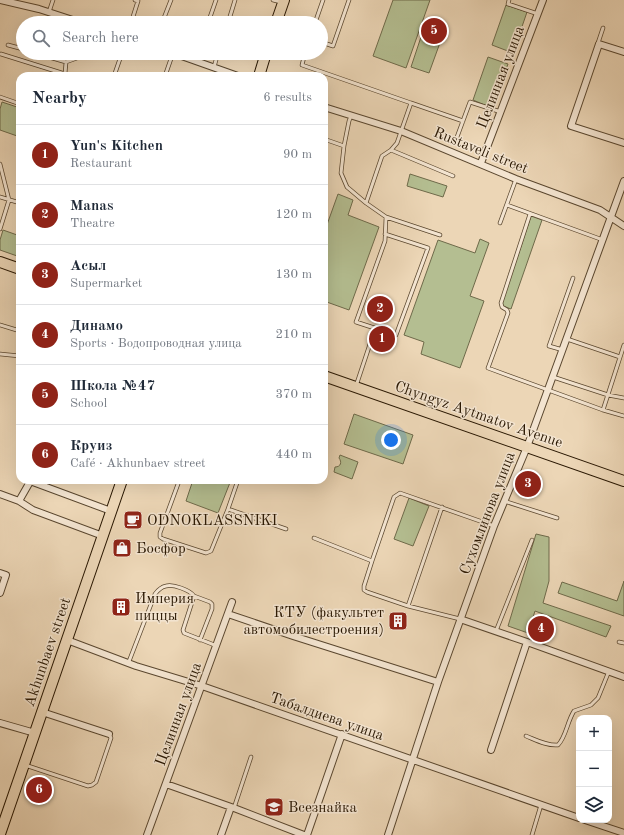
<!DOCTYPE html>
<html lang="en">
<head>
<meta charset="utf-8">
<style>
  :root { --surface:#fff; --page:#f6f6f7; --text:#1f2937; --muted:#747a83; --line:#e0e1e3; --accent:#8f2418 }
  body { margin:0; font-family:"Old Standard TT",serif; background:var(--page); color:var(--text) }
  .controls { position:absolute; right:12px; bottom:12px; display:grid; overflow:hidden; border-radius:8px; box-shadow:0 4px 16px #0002 }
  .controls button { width:36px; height:36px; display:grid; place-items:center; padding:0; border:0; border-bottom:1px solid var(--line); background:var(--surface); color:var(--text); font:20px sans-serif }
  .you { position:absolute; left:391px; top:440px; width:14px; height:14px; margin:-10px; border:3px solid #fff; border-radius:50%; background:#1a73e8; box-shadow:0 0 0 6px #1a73e833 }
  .badge { display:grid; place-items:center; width:26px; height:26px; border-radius:50%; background:var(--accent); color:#fff; font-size:13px; font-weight:700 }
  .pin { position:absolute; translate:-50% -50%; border:2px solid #fff; box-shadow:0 1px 4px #0006 }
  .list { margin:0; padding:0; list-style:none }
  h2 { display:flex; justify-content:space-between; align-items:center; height:52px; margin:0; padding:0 16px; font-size:17px }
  h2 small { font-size:13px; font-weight:400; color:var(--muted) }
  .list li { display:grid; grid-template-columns:26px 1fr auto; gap:12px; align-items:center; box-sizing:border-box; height:60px; padding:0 16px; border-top:1px solid var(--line) }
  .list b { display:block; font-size:15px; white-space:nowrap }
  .list p { margin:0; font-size:13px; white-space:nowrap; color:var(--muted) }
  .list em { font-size:13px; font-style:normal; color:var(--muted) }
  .icon { flex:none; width:22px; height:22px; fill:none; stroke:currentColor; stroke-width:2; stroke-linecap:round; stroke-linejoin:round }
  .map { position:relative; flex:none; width:624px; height:835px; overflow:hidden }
  .search { position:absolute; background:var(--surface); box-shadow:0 4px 16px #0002; left:16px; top:16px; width:312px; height:44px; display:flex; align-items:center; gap:10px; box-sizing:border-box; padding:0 14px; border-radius:22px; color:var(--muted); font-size:15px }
  .panel { position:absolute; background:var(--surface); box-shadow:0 4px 16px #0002; left:16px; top:72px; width:312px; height:412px; border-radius:12px }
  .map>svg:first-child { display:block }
  .green { fill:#b4be91; stroke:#6e6a4a }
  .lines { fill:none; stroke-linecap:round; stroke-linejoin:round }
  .service-casing { stroke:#5a472f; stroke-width:4.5 }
  .minor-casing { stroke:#5a472f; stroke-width:8 }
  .primary-casing { stroke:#291702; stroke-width:12 }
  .service { stroke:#f3e4d0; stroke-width:3 }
  .minor { stroke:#f3e4d0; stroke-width:6 }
  .primary { stroke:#ecd6b6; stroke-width:10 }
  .labels { text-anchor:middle; stroke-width:3; stroke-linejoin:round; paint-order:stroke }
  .street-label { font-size:15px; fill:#291702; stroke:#f3e4d0 }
  .poi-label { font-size:15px; fill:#291702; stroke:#f3e4d0; text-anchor:start }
</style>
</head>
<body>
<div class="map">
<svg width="624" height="835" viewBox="0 0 624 835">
  <rect width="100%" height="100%" fill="#ecd6b6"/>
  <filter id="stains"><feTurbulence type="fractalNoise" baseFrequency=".005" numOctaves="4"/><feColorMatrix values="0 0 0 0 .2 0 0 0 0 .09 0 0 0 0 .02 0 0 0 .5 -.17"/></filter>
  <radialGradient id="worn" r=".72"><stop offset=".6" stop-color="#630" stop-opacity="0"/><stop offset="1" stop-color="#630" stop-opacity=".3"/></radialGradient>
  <path class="green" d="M393 0H430L406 68 373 56Z
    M506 5 527 12 513 53 492 45Z
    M422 34 441 40 429 73 411 67Z
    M488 57 508 64 492 108 473 100Z
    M2 102 20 108V137L0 130V109Z
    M410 174 447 186 443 197 407 186Z
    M338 194 353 200 348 215 379 227 349 310 324 301V233Z
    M531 216 542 220 511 309 503 306 502 302Z
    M3 230 20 236V257L0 250V240Z
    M480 239 489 243 470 296 484 301 460 368 421 354 424 342 404 335 438 240 475 253Z
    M354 414 413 435 403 464 344 444Z
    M340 455 358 462 352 479 334 472 335 467C341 467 342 462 339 458Z
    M193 480H231L218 513 186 501Z
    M409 498 429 506 413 546 394 539Z
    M536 534 549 537V581L543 603 611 626 606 637 535 611 528 633 508 626Z
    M624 581V616L558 593 562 582 617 601Z"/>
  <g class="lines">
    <defs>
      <path id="service" d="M273 0 281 2
        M509 0 508 4 538 14
        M49 12 53 0
        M131 23 138 1 135 0
        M162 23 171 0
        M208 23 216 0
        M228 23 235 0
        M315 23 323 0
        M321 42 333 46 349 0
        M598 43 603 28
        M8 45 23 49
        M35 53 66 62 77 58 79 53
        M305 53 302 65 411 103 397 143 391 150 382 156 366 203 386 217 385 241 356 322 396 335 428 248 385 234
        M1 54 65 74 66 62
        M195 60 198 53
        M214 67 218 53
        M114 76 122 53
        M165 76 173 53
        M0 97 20 104
        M411 103 463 121
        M351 116 349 121 344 146 341 173 347 187 366 203
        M457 137 470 102 501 112
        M324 139 344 146
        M391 150 453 176
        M0 164 9 200 0 229
        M0 197 20 203
        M507 205 603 240
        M530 214 501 303 502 307 507 310 508 313 488 368 603 410 624 416
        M386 217 440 235
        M500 223 516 179
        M0 325 20 331
        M567 339 620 357
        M563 350 549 346 573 278
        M0 354 20 356
        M553 377 608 395 624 398
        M356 386 375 329
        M603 410 624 345
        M176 480 178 484 160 533V537L163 539 206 553 211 551 228 509
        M238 480 228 509 286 529
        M504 501 557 518
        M314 538 372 561 364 586V590L367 592 408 606 460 619
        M372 561 394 497 400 493 494 526
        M194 596 210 602 212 604V609L200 640
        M408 606 442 507
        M496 631 532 540
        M619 642 624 643
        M128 664 155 594C158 590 161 587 166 586 173 584 190 590 194 596L183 630 184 633 217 646
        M526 736C536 740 547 746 558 745 566 737 567 722 574 711L591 705 598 698 609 671
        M25 765 88 786 92 785 96 782 111 738 109 734
        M234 808 251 757
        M532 835 541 805"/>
      <path id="minor" d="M0 0 39 9 82 23
        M624 52 599 44 571 126 624 143
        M173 53 238 76
        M324 107 401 131 516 179 600 210 624 226
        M481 163 543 0
        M30 481 111 511
        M0 494 19 501 33 510 103 536
        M19 501 31 480
        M0 573 6 575 0 593
        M228 614 293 636 438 682
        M460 619 527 642 624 677
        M67 640 136 666 202 686 579 818
        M42 712 109 734
        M0 723 35 733
        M491 750 527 642
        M166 784 234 808 304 835
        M585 820 624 833
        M147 835 232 602
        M221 835 231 807
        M307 835 342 734
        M388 835 438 682 494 526 527 447 624 181"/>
      <path id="primary" d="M276 23 284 0
        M259 76 266 53
        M0 262 20 269
        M324 376 624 481
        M0 834 122 480"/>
    </defs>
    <use href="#service" class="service-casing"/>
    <use href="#minor" class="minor-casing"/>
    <use href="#primary" class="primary-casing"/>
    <use href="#service" class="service"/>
    <use href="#minor" class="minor"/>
    <use href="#primary" class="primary"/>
  </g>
  <defs>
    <symbol id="cafe-square" viewBox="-11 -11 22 22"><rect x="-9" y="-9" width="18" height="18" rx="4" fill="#8f2418" stroke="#f3e4d0"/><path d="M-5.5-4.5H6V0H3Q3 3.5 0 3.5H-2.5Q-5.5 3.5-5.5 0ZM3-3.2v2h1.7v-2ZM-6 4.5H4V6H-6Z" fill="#fff"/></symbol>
    <symbol id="shop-square" viewBox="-11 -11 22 22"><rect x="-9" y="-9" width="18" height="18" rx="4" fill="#8f2418" stroke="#f3e4d0"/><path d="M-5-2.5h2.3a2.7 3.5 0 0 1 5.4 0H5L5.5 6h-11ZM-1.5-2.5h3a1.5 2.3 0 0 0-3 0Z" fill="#fff"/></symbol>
    <symbol id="building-square" viewBox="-11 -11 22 22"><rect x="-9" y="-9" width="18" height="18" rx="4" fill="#8f2418" stroke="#f3e4d0"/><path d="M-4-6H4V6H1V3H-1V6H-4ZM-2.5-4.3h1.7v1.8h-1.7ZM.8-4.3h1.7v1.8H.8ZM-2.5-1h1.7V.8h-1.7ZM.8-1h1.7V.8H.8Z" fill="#fff"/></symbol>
    <symbol id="school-square" viewBox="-11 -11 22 22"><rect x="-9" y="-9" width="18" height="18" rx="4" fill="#8f2418" stroke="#f3e4d0"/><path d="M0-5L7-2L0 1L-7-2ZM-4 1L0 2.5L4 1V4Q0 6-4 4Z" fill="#fff"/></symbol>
  </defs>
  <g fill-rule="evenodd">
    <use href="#cafe-square" x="122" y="509" width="22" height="22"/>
    <use href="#shop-square" x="111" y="537" width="22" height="22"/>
    <use href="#building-square" x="110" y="596" width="22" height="22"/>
    <use href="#building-square" x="387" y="610" width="22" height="22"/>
    <use href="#school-square" x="263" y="796" width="22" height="22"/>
  </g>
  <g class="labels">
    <g class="street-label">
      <text transform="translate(500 77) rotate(-69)" y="5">Целинная улица</text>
      <text transform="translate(481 150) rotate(22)" y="5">Rustaveli street</text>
      <text transform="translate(479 414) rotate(19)" y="5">Chyngyz Aytmatov Avenue</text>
      <text transform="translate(487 513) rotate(-69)" y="5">Сухомлинова улица</text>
      <text transform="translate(47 652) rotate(-71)" y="5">Akhunbaev street</text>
      <text transform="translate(178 714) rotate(-70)" y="5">Целинная улица</text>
      <text transform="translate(327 716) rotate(19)" y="5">Табалдиева улица</text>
    </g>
    <g class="poi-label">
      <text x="147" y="525">ODNOKLASSNIKI</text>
      <text x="136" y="553">Босфор</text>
      <text x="135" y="603">Империя<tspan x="135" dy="17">пиццы</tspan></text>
      <text x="384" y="617" text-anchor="end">КТУ (факультет<tspan x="384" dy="17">автомобилестроения)</tspan></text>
      <text x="288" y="812">Всезнайка</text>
    </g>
  </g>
  <rect width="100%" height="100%" filter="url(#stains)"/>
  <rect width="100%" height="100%" fill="url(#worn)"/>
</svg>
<div class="controls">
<button>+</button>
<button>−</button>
<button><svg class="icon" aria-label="layers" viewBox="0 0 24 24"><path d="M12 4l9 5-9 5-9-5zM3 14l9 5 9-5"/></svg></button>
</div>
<div class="you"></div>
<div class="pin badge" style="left:382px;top:339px">1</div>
<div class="pin badge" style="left:380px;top:309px">2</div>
<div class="pin badge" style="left:528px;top:484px">3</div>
<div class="pin badge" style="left:541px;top:629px">4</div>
<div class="pin badge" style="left:434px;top:31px">5</div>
<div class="pin badge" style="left:39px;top:790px">6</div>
<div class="search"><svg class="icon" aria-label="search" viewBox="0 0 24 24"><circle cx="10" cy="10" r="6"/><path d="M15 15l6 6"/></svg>Search here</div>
<section class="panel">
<h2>Nearby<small>6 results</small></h2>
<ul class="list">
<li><span class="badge">1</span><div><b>Yun's Kitchen</b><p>Restaurant</p></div><em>90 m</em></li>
<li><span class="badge">2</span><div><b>Manas</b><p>Theatre</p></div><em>120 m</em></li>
<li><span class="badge">3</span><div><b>Асыл</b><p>Supermarket</p></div><em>130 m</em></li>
<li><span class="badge">4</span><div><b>Динамо</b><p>Sports · Водопроводная улица</p></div><em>210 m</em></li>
<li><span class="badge">5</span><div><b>Школа №47</b><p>School</p></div><em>370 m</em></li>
<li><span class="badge">6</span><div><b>Круиз</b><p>Café · Akhunbaev street</p></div><em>440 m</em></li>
</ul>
</section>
</div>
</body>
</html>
